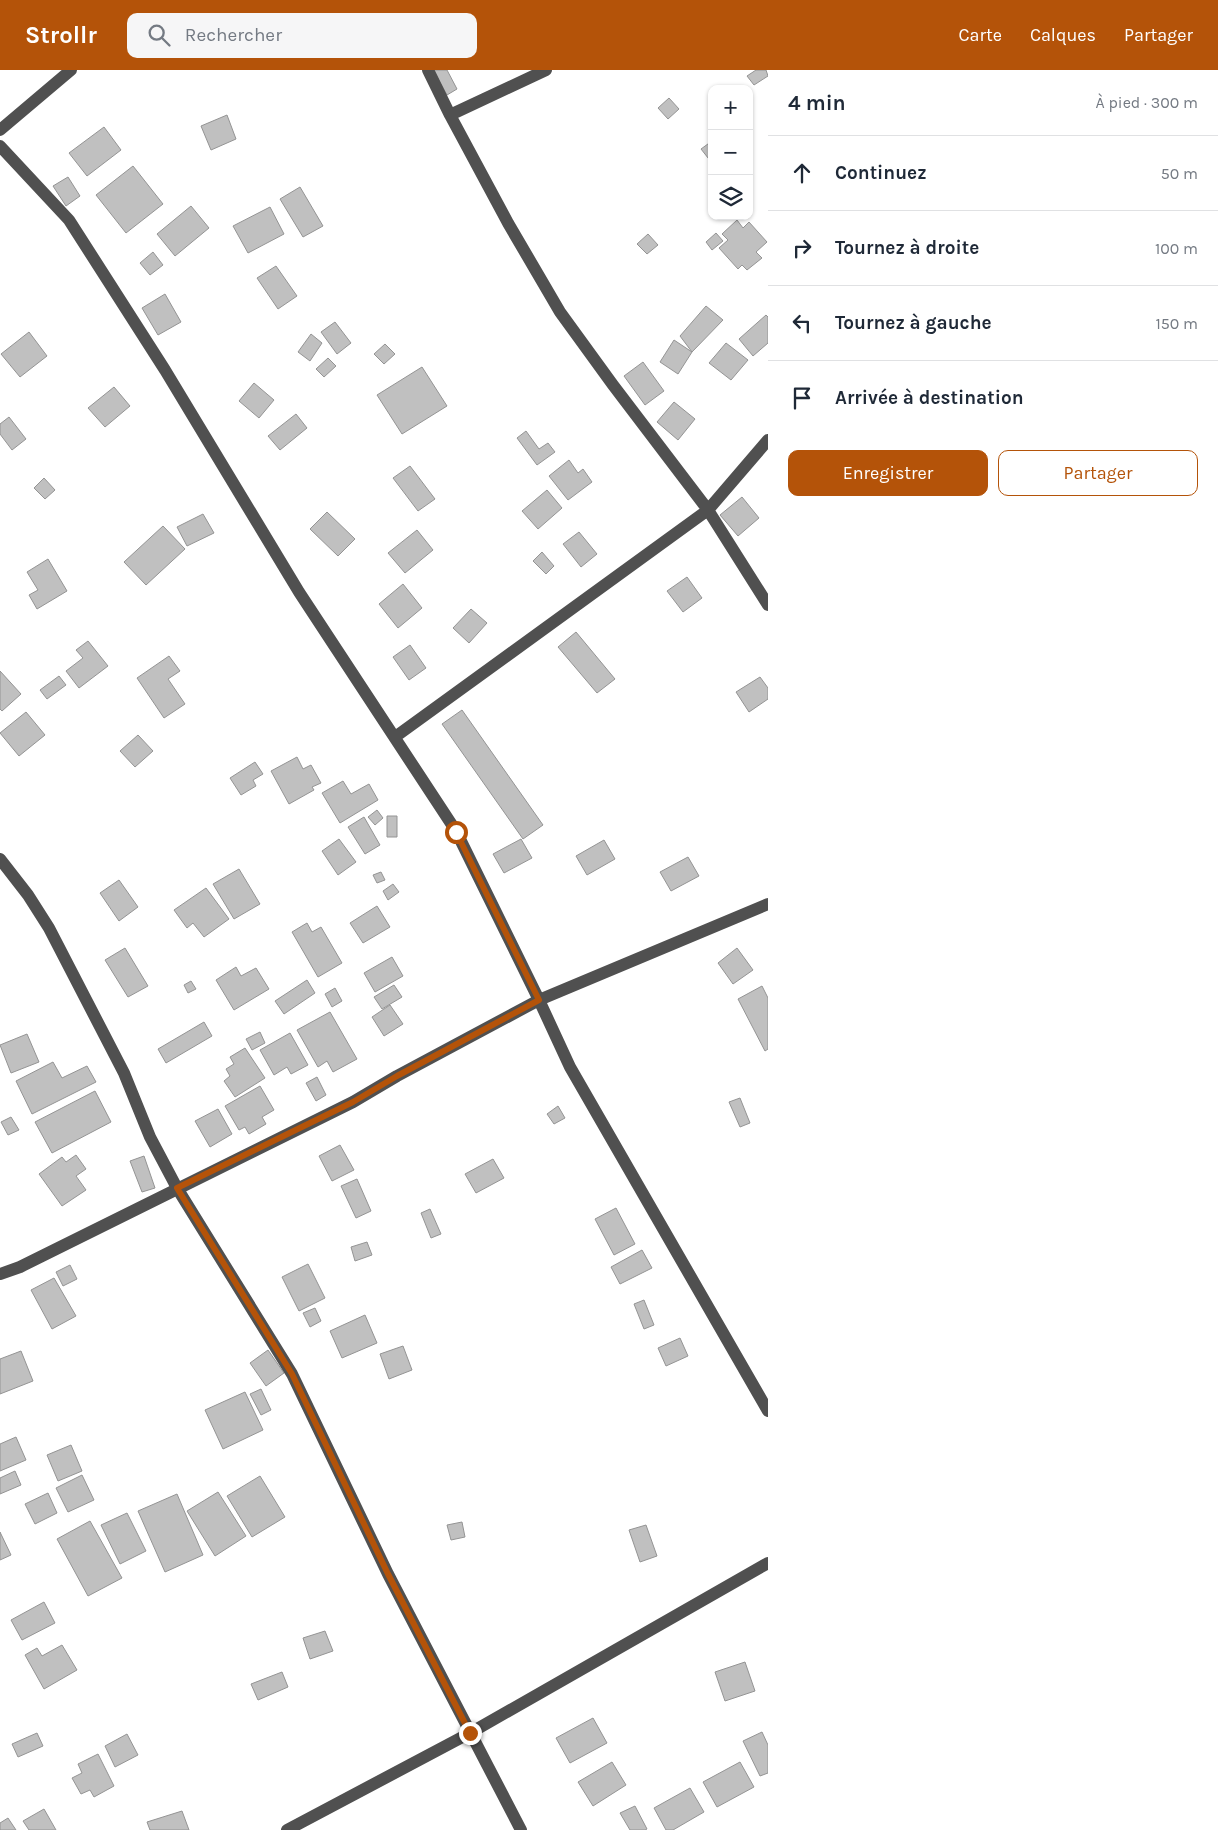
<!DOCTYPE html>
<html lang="fr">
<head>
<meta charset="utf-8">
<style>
  :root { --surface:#fff; --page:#f6f6f7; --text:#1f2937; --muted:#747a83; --line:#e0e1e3; --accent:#b45309 }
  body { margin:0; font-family:Karla,sans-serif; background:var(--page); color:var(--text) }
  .controls { position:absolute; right:15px; top:15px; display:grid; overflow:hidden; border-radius:10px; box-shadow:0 1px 4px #0004 }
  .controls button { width:45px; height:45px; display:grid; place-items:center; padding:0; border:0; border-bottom:1px solid var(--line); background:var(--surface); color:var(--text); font:25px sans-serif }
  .stop { position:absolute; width:15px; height:15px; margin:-11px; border:4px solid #b45309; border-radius:50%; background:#fff }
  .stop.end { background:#b45309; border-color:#fff; box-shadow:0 1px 5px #0008 }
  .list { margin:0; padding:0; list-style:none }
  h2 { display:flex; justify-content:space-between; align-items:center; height:65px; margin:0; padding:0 20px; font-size:21px }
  h2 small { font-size:16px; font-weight:400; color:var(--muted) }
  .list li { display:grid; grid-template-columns:32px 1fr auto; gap:15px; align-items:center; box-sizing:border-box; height:75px; padding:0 20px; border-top:1px solid var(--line) }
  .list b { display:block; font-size:19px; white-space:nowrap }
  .list em { font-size:16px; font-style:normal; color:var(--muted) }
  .actions { display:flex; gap:10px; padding:15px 20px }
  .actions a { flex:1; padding:11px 0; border:1px solid var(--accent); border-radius:10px; text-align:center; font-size:18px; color:var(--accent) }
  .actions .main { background:var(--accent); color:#fff }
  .icon { flex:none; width:28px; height:28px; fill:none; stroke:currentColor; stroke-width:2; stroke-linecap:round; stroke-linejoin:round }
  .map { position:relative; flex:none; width:768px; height:1760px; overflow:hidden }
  header { display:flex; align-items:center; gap:30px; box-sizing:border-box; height:70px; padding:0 25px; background:var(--accent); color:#fff }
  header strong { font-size:24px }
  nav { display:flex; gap:28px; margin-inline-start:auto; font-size:18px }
  .search { width:350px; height:45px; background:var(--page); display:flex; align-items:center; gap:12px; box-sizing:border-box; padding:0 18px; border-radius:10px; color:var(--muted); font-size:19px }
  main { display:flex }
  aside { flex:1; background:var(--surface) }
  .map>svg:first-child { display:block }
  .building { fill:#c0c0c0; stroke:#949494 }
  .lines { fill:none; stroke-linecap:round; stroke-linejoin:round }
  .minor { stroke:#505050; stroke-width:12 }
  .route { stroke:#b45309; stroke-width:6 }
</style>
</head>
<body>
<header>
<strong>Strollr</strong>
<div class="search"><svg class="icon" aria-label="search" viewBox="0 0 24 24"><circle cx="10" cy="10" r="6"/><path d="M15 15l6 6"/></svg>Rechercher</div>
<nav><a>Carte</a><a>Calques</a><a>Partager</a></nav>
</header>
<main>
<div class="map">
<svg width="768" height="1760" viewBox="0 0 768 1760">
  <rect width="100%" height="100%" fill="#fff"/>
  <path class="building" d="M433 0H447L457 19 447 25Z
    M756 0H766L768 6 754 15 747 6Z
    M669 28 679 39 668 49 658 38Z
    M227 45 236 69 211 80 201 56Z
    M104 57 121 80 87 106 69 83Z
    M712 71V93L701 79Z
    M133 96 163 134 126 163 96 125Z
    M68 107 80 126 66 136 53 116Z
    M300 117 323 156 303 167 280 129Z
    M191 136 209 158 175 186 157 164Z
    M270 137 284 164 248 183 233 156Z
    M737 150 743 158 749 152 767 172 756 182 762 188 747 200 742 195 738 199 719 178 728 170 722 164Z
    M716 163 723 171 712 180 706 172Z
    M648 164 658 175 647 184 637 174Z
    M153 182 163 195 150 205 140 193Z
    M276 196 297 226 278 239 257 208Z
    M165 224 181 252 158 265 142 238Z
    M706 236 723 250 692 282 680 266Z
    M766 245 768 247V273L753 286 739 269Z
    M335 252 351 273 337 284 321 262Z
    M29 262 47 286 20 307 1 284Z
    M311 264 322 273 310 291 298 282Z
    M674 270 692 282 678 304 660 292Z
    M726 273 748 290 731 310 709 293Z
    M385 274 395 284 384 294 374 284Z
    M328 288 336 296 324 307 316 299Z
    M643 292 664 321 645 335 624 306Z
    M422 297 447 336 402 364 377 325Z
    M254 313 274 330 259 348 239 331Z
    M114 317 130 336 105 357 88 338Z
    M674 332 695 349 678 370 657 352Z
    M296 344 307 358 280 380 268 366Z
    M9 347 26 369 12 380 0 364V354Z
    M526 361 539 379 548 373 555 382 537 395 517 368Z
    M569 390 578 403 583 399 592 412 568 430 549 406Z
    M410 396 435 429 418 441 393 408Z
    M44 408 55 420 45 429 34 418Z
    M547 420 562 438 538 459 522 441Z
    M742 427 759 448 738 466 720 445Z
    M327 442 355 469 338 486 310 459Z
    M203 444 214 463 187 476 177 457Z
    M163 456 185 479 146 515 124 492Z
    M417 460 433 480 405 503 388 483Z
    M579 462 597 484 581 497 563 474Z
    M542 482 554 496 546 504 533 491Z
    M48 489 67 521 37 539 29 525 38 520 27 502Z
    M687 507 702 528 683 542 667 521Z
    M403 514 422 538 398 558 379 534Z
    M471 539 487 553 469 573 453 558Z
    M576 562 615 609 597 623 558 577Z
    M88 571 108 596 79 618 66 601 83 588 76 580Z
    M410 575 426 598 409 610 393 587Z
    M169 586 180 601 168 609 185 634 164 648 137 608Z
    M0 601 21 624 2 641 0 639Z
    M59 606 66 615 47 629 40 620Z
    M760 607 768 618V629L749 642 736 622Z
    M462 640 543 755 523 769 442 654Z
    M26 642 45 665 19 686 0 663Z
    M138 665 153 681 135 697 120 681Z
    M297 687 303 699 311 695 321 713 312 717 314 720 289 734 271 701Z
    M255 692 263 704 253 710 256 716 241 725 230 708Z
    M343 711 351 724 369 714 378 730 340 753 322 723Z
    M377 740 383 748 375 755 368 747Z
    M387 746H397V767H387Z
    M364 747 380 775 365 784 348 757Z
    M339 769 356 792 338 805 322 781Z
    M521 769 532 788 504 803 493 784Z
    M604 770 615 789 587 805 576 786Z
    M688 787 699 806 671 821 660 802Z
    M239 799 260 834 234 849 213 814Z
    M381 802 385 810 377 813 373 805Z
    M119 810 138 837 119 851 100 823Z
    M393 814 399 822 388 830 383 821Z
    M206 818 229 849 204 867 193 853 187 858 174 840Z
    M377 836 390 857 363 873 350 853Z
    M307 853 312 862 321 857 342 893 318 907 292 862Z
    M125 878 148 916 128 927 105 890Z
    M737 878 753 900 733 914 718 893Z
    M392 887 403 906 375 922 364 903Z
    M236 897 241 906 256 898 269 919 234 940 216 910Z
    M307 910 315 923 284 944 275 931Z
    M191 911 196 919 188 923 184 915Z
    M394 915 402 927 382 939 374 927Z
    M762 916 768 928V979L765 981 738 929Z
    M335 918 342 931 332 937 325 924Z
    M390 935 403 954 384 966 372 947Z
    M330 942 357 989 333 1002 327 991 318 997 297 960Z
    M204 952 212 966 166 993 158 979Z
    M260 962 265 973 252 980 246 969Z
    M290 963 308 995 291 1004 287 997 274 1005 260 980Z
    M27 964 39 992 11 1003 0 975Z
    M245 978 265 1008 235 1027 224 1011 230 1006 226 999 234 994 230 987Z
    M53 992 62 1008 87 996 96 1012 32 1044 16 1011Z
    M317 1007 326 1025 316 1031 306 1013Z
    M260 1016 274 1040 262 1047 266 1054 249 1064 245 1057 239 1060 225 1036Z
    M95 1021 111 1052 52 1083 35 1052Z
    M740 1028 750 1053 740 1057 729 1032Z
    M558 1036 565 1048 554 1054 547 1044Z
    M218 1039 232 1064 210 1077 195 1051Z
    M11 1047 19 1060 8 1065 1 1052Z
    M340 1075 354 1100 332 1111 319 1086Z
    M76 1085 86 1099 76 1106 86 1120 62 1136 39 1104 62 1087 66 1092Z
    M144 1086 155 1118 142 1122 130 1091Z
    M493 1089 504 1108 476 1123 465 1104Z
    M357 1109 371 1141 356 1148 341 1116Z
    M616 1138 635 1174 614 1185 595 1149Z
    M430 1139 441 1164 431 1168 421 1143Z
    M367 1172 372 1185 355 1191 351 1177Z
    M642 1180 652 1198 620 1214 611 1197Z
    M308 1194 325 1228 299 1241 282 1207Z
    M70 1195 77 1209 63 1216 56 1202Z
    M54 1208 76 1246 52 1259 31 1220Z
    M644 1230 654 1255 644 1259 634 1234Z
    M315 1238 321 1251 310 1257 303 1243Z
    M365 1245 377 1273 342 1288 330 1261Z
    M680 1268 688 1286 666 1296 658 1278Z
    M403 1276 412 1300 389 1309 380 1284Z
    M268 1280 284 1303 266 1316 250 1293Z
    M21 1281 33 1311 0 1324V1289Z
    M261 1319 271 1340 261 1345 250 1324Z
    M245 1322 263 1360 223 1379 205 1340Z
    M16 1367 26 1390 0 1401V1374Z
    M71 1375 82 1401 58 1411 47 1385Z
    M15 1401 21 1415 0 1424V1408Z
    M82 1405 94 1430 68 1442 56 1418Z
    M260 1406 285 1447 252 1467 227 1426Z
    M218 1422 246 1466 215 1486 187 1441Z
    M48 1423 57 1443 35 1454 25 1434Z
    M177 1424 203 1485 165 1502 138 1441Z
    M127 1443 146 1481 120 1494 101 1455Z
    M90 1451 122 1508 88 1526 57 1469Z
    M462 1452 465 1467 451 1470 447 1455Z
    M646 1455 657 1486 640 1492 629 1460Z
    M0 1462 11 1485 0 1490Z
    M44 1532 55 1553 22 1570 11 1550Z
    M325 1561 333 1581 310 1589 303 1568Z
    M62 1575 77 1600 44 1619 25 1585 37 1578 42 1586Z
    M745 1592 755 1621 725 1631 715 1602Z
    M282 1602 288 1617 258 1630 251 1614Z
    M593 1648 607 1673 570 1693 556 1668Z
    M762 1662 768 1675V1703L760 1706 743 1671Z
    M37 1663 43 1676 18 1687 12 1674Z
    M127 1664 138 1685 115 1697 105 1676Z
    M98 1684 114 1716 94 1727 90 1720 81 1724 72 1708 82 1703 78 1694Z
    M612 1692 626 1715 593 1736 578 1712Z
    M740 1692 754 1717 717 1737 703 1712Z
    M690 1718 704 1742 673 1760H666L654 1738Z
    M635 1736 647 1759 645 1760H630L620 1743Z
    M44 1739 56 1760H29L23 1751Z
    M182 1741 189 1760H150L147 1752Z
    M8 1748 16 1760H0V1753Z"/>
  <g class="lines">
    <path class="minor" d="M428 0 450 45 508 153 560 242 613 315 708 440 768 535
      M450 45 546 0
      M0 60 71 0
      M0 76 69 150 165 300 299 522 456 761 539 930 570 997 768 1341
      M395 667 708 440 768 370
      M0 789 28 825 49 858 124 1003 150 1067 177 1118 292 1304 388 1504 521 1760
      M0 1204 20 1197 353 1032 397 1006 539 930 768 834
      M287 1760 470 1663 768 1493"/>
  </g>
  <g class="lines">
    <path class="route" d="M456 762 539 930 397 1006 353 1032 177 1118 292 1304 388 1504 470 1663"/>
  </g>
</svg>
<div class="controls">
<button>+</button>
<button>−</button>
<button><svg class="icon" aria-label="layers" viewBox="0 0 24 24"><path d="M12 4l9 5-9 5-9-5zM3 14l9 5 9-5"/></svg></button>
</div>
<div class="stop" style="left:456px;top:762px"></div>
<div class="stop end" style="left:470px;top:1663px"></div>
</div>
<aside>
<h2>4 min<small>À pied · 300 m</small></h2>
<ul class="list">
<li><svg class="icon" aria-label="ahead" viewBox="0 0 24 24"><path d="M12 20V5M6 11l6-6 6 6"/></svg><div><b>Continuez</b></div><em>50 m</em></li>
<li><svg class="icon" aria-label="right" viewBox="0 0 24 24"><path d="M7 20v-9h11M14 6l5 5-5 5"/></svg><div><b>Tournez à droite</b></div><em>100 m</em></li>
<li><svg class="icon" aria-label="left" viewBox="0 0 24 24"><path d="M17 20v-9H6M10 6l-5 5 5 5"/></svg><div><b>Tournez à gauche</b></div><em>150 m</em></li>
<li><svg class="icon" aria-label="arrive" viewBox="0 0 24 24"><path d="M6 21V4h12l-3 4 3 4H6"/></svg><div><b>Arrivée à destination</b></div></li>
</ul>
<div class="actions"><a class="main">Enregistrer</a><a>Partager</a></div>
</aside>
</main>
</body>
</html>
